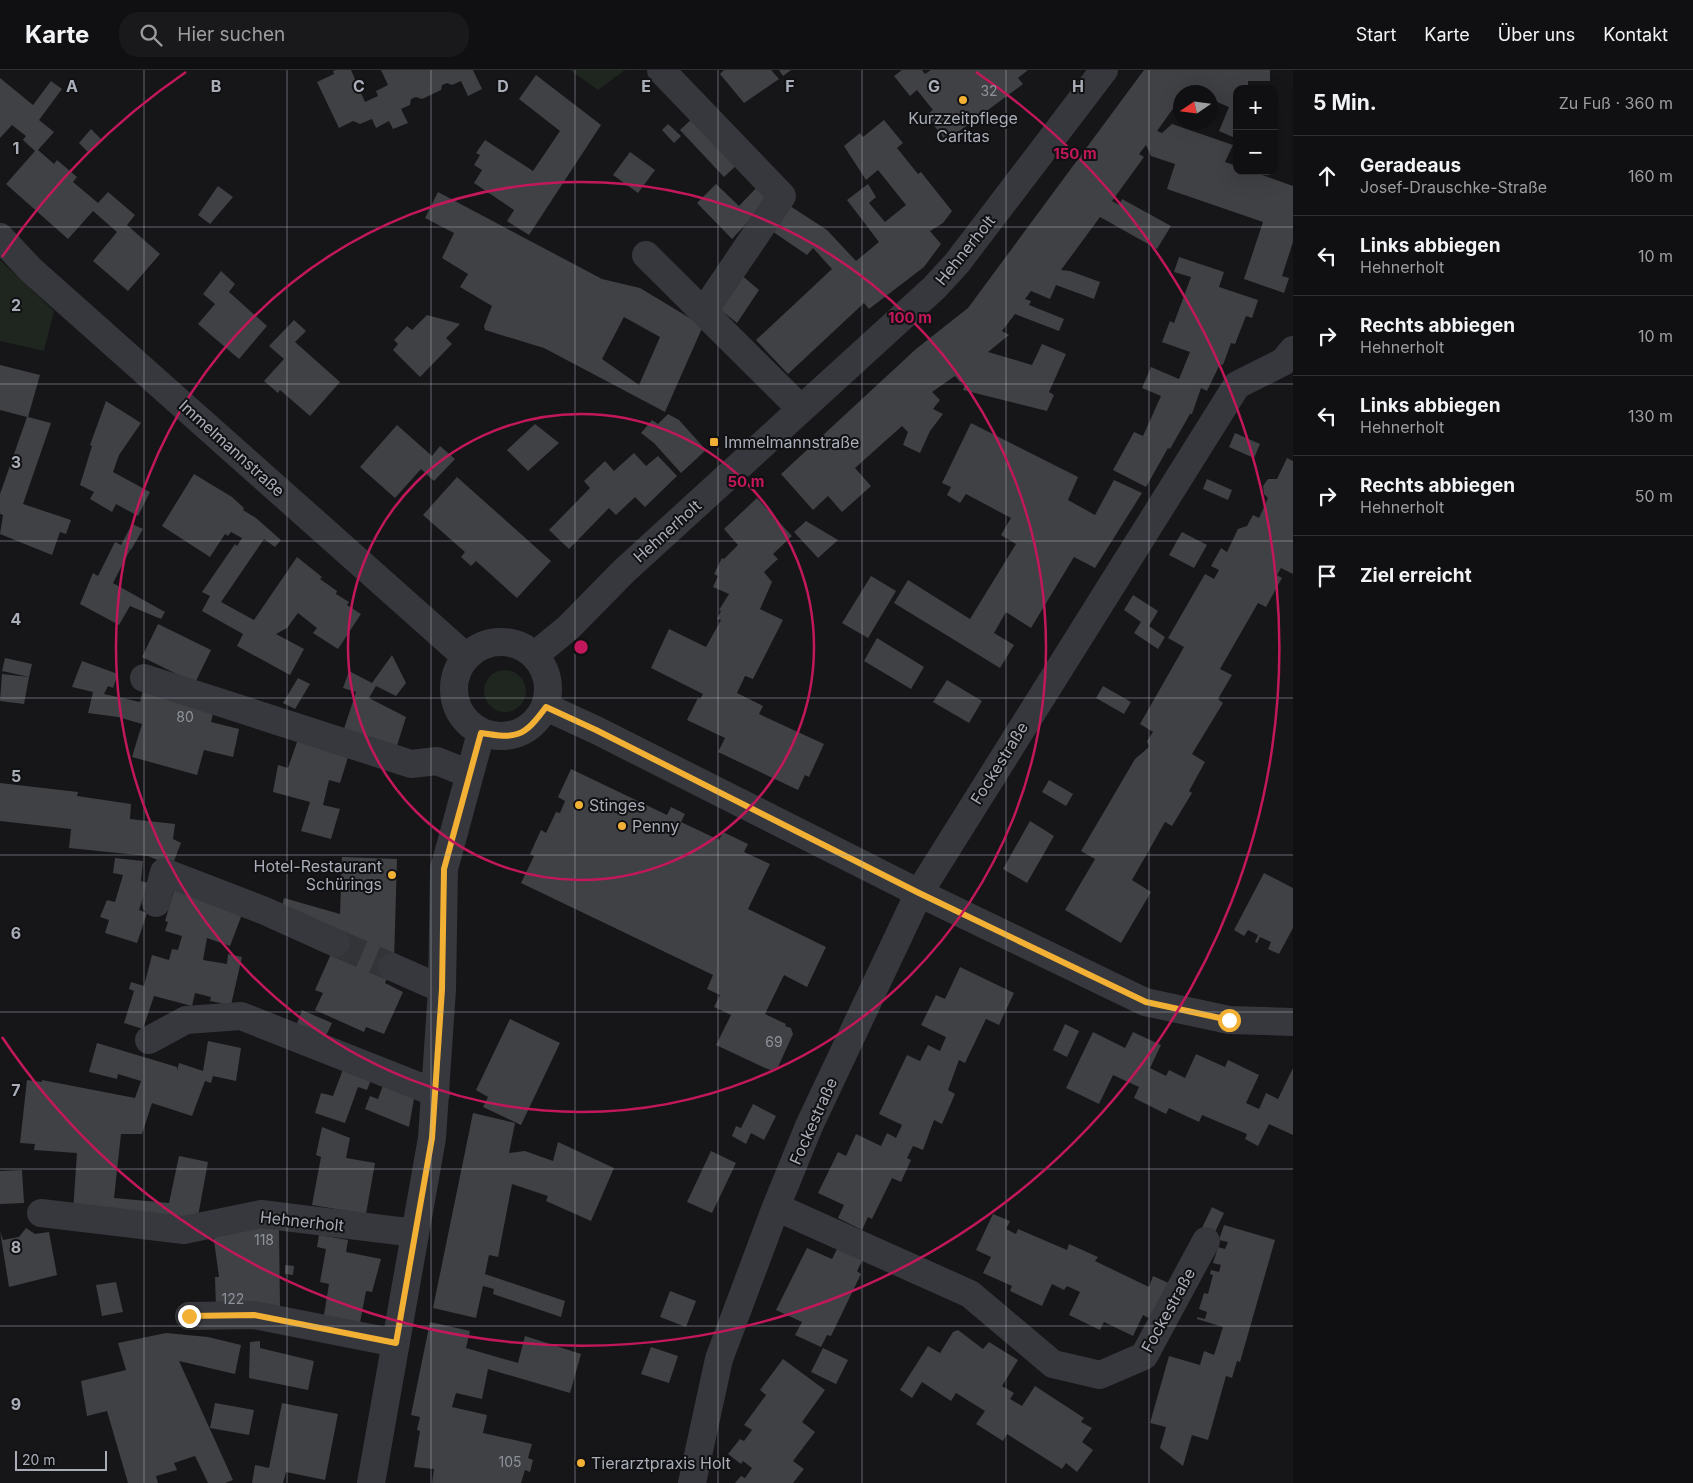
<!DOCTYPE html>
<html lang="de">
<head>
<meta charset="utf-8">
<style>
  :root { --surface:#101012; --page:#19191b; --text:#f1f3f6; --muted:#9c9d9f; --line:#303032 }
  body { margin:0; font-family:Inter,sans-serif; background:var(--page); color:var(--text) }
  .controls { position:absolute; right:15px; top:15px; display:grid; overflow:hidden; border-radius:10px; box-shadow:0 5px 20px #0002 }
  .controls button { width:45px; height:45px; display:grid; place-items:center; padding:0; border:0; border-bottom:1px solid var(--line); background:var(--surface); color:var(--text); font:25px sans-serif }
  .compass { position:absolute; left:1173px; top:15px; width:45px; height:45px; border-radius:50%; background:var(--surface); box-shadow:0 5px 20px #0002; rotate:257deg }
  .scale { position:absolute; left:15px; bottom:12px; width:92px; box-sizing:border-box; padding-left:5px; border:2px solid #a8adb8; border-top:0; font-size:14px; line-height:18px; white-space:nowrap; color:#a8adb8; -webkit-text-stroke:4px #111113; paint-order:stroke }
  .stop { position:absolute; width:15px; height:15px; margin:-11px; border:4px solid #f2b134; border-radius:50%; background:#fff }
  .stop.end { background:#f2b134; border-color:#fff; box-shadow:0 1px 5px #0008 }
  .list { margin:0; padding:0; list-style:none }
  h2 { display:flex; justify-content:space-between; align-items:center; height:65px; margin:0; padding:0 20px; font-size:21px }
  h2 small { font-size:16px; font-weight:400; color:var(--muted) }
  .list li { display:grid; grid-template-columns:32px 1fr auto; gap:15px; align-items:center; box-sizing:border-box; height:80px; padding:0 20px; border-top:1px solid var(--line) }
  .list b { display:block; font-size:19px; white-space:nowrap }
  .list p { margin:0; font-size:16px; white-space:nowrap; color:var(--muted) }
  .list em { font-size:16px; font-style:normal; color:var(--muted) }
  .icon { flex:none; width:28px; height:28px; fill:none; stroke:currentColor; stroke-width:2; stroke-linecap:round; stroke-linejoin:round }
  .map { position:relative; flex:none; width:1293px; height:1413px; overflow:hidden }
  header { display:flex; align-items:center; gap:30px; box-sizing:border-box; height:70px; padding:0 25px; background:var(--surface); border-bottom:1px solid var(--line) }
  header strong { font-size:24px }
  nav { display:flex; gap:28px; margin-inline-start:auto; font-size:18px }
  .search { width:350px; height:45px; background:var(--page); display:flex; align-items:center; gap:12px; box-sizing:border-box; padding:0 18px; border-radius:20px; color:var(--muted); font-size:19px }
  main { display:flex }
  aside { flex:1; background:var(--surface) }
  .map>svg:first-child { display:block }
  .green { fill:#1e261f }
  .building { fill:#404145; fill-rule:evenodd }
  .lines { fill:none; stroke-linecap:round; stroke-linejoin:round }
  .minor-tunnel { stroke:#333438; stroke-width:28; stroke-dasharray:28 14; stroke-linecap:butt }
  .minor { stroke:#37383d; stroke-width:28 }
  .route { stroke:#f2b134; stroke-width:6 }
  .grid { fill:none; stroke:#a8adb8; stroke-width:1; stroke-opacity:0.55 }
  .ring { fill:none; stroke:#c2185b; stroke-width:2.5 }
  .poi-dot { fill:#f2b134; stroke:#111113; stroke-width:2 }
  .labels { text-anchor:middle; stroke-width:4; stroke-linejoin:round; paint-order:stroke }
  .number-label { font-size:14px; fill:#8e929b }
  .poi-label { font-size:16px; fill:#a8adb8; stroke:#111113; text-anchor:start }
  .street-label { font-size:16px; fill:#a8adb8; stroke:#111113 }
  .grid-label { font-size:16px; text-anchor:middle; font-weight:bold; fill:#a8adb8; stroke:#111113; stroke-width:4; stroke-linejoin:round; paint-order:stroke }
  .centre { fill:#c2185b; stroke:#111113; stroke-width:2.5 }
  .ring-label { font-size:15px; text-anchor:middle; font-weight:bold; fill:#c2185b; stroke:#111113; stroke-width:4; stroke-linejoin:round; paint-order:stroke }
</style>
</head>
<body>
<header>
<strong>Karte</strong>
<div class="search"><svg class="icon" aria-label="search" viewBox="0 0 24 24"><circle cx="10" cy="10" r="6"/><path d="M15 15l6 6"/></svg>Hier suchen</div>
<nav><a>Start</a><a>Karte</a><a>Über uns</a><a>Kontakt</a></nav>
</header>
<main>
<div class="map">
<svg width="1293" height="1413" viewBox="0 0 1293 1413">
  <rect width="100%" height="100%" fill="#161618"/>
  <path class="green" d="M570 0H625L598 20Z
    M0 190 54 241 44 281 0 271Z
    M484 621a21 21 0 1 1 42 0a21 21 0 1 1-42 0Z"/>
  <path class="building" d="M336 0H351L365 32 378 26 376 21 388 15 381 0H473L482 19 468 26 461 11 452 15 447 13 442 15 441 20 422 29 416 27 411 29 410 35 401 39 408 53 393 59 389 51 376 58 372 49 360 54 353 51 339 58 317 12 334 4 333 1Z
    M724 0H771L779 9 744 33 720 4Z
    M779 0H791L783 6Z
    M902 0H922L925 4 931 0H1028L1018 8 1023 14 946 71 926 45 933 40 917 20 910 26 894 6Z
    M1144 0H1270V11H1248V19H1237L1235 68 1219 61 1229 37 1210 29V22H1180V34L1177 33 1157 61 1162 63 1172 54 1233 75 1225 92 1237 96V101H1251L1293 116V172L1282 206 1289 208 1284 223 1244 209 1263 152 1167 119 1175 94 1151 86 1146 75 1139 84 1144 87 1112 131 1119 135 1122 129 1171 156 1157 179 1100 147 1061 200 1070 201 1100 212 1094 229 1056 215 1050 229 1031 221 1025 229 1031 231 1029 235 1064 249 1059 261 1015 244 1002 261 1009 265 988 282 1032 295 1042 274 1066 284 1049 322 1054 325 1047 341 963 320 965 313 960 312 955 306 932 322 940 330 933 339 943 344 930 361 920 383 903 375 908 362 902 356 855 398 871 416 860 426 842 442 828 426 813 440 781 404 916 279 968 238Z
    M536 5 601 55 529 165 507 151 514 140 474 113 482 100 474 95 480 85 476 83 485 70 533 101 560 61 519 29Z
    M0 8 33 35 51 11 62 19 39 50 54 62 38 80 54 94 57 90 77 107 73 112 98 133 108 122 135 145 127 155 160 184 128 221 93 191 117 162 93 141 68 169 6 114 35 81 23 70 26 66 12 55 0 68Z
    M696 45 741 91 724 107 680 60Z
    M884 50 903 73 897 78 918 104 921 102 952 141 943 153 930 161 941 174 924 197 869 239 864 233 788 304 756 270 832 199 813 178 807 185 769 159 787 134 827 160 856 191 879 172 847 130 868 114 876 127 869 133 885 152 906 135 878 100 866 110 844 76 860 63 863 67Z
    M668 54 681 66 674 73 662 60Z
    M91 59 101 69 89 83 79 73Z
    M630 82 655 100 638 123 613 105Z
    M716 114 739 136 758 116 770 128 732 169 697 133Z
    M218 116 233 127 210 154 198 145Z
    M438 122 602 209 640 218 703 256 665 342 544 278 485 260 484 256 492 236 460 217 468 204 442 188 454 163 425 148ZM624 247 660 267 639 315 602 289Z
    M1179 187 1224 202 1219 217 1258 230 1252 248 1246 246 1235 274 1231 273 1223 295 1220 294 1207 321 1201 318 1192 344H1190L1170 379 1168 378 1146 417 1113 400 1134 362 1143 366 1161 326 1142 318 1151 297 1179 309 1190 282 1162 272 1170 251 1174 253 1191 207 1174 202Z
    M221 201 235 214 229 222 267 256 239 289 198 254 215 234 203 224Z
    M740 204 759 220 737 253 717 237Z
    M427 245 460 254 446 268 452 274 420 307 393 280 398 274 394 270 407 256 412 260Z
    M294 250 306 261 295 272 340 312 310 346 280 320 278 323 264 311 284 289 269 276Z
    M0 295 40 305 28 347 51 353 23 434 71 450 66 464 60 462 52 485 0 464 3 445 0 444V424L27 347 0 340Z
    M106 331 141 353 119 385 113 402 150 422 138 446 116 434 112 442 90 429 94 422 80 415 92 376 90 375Z
    M668 344 679 350 706 380 681 403 654 373 641 363 652 350 658 354Z
    M971 353 1078 407 1068 430 1095 445 1114 410 1142 423 1095 498 1074 487 1031 558 1006 542 994 563 1014 575 1000 598 894 533 908 510 970 549 1016 474 1001 465 1011 448 966 424 960 433 947 425 951 417 942 413Z
    M535 354 559 373 528 401 507 380Z
    M397 355 432 386 440 376 455 389 434 411 421 399 395 428 360 397Z
    M1235 363 1260 374 1254 388 1229 377Z
    M634 383 646 396 658 386 677 406 645 437 635 427 616 445 609 438 569 479 549 460 590 418 584 411 605 391 614 401Z
    M1287 388 1293 391V504L1281 498 1277 505 1282 508 1266 537 1258 533 1220 599 1232 605 1218 629 1223 633 1192 684 1205 692 1189 721 1192 723 1172 756 1165 752 1132 810 1151 822 1121 873 1065 840 1095 789 1081 781 1135 689 1149 677 1147 671 1153 662 1140 654 1184 577 1168 568 1205 504 1214 509 1219 500 1211 496 1221 478 1227 482 1238 459 1247 456 1253 445 1259 448 1268 428 1264 424 1263 416 1268 409H1277Z
    M194 404 232 427 244 438 243 440 256 448 281 470 275 477 264 469 221 532 254 550 297 487 322 507 320 509 337 521 336 524 349 532 347 535 361 544 338 579 313 563 317 558 298 543 287 558 276 564 304 579 290 605 237 576 243 564 202 541 210 526 202 522 235 474 237 476 242 468 231 462 228 466 225 464 210 487 162 456Z
    M457 407 551 491 517 528 476 491 471 496 461 487 465 482 423 445Z
    M1207 409 1232 420 1228 430 1203 419Z
    M757 428 792 466 773 484 778 489 764 502 772 512 760 539 783 550 753 609 745 606 737 623 763 636 759 644 824 674 809 707 805 705 798 720 718 682 725 668 687 650 698 628 700 629 703 624 651 598 669 559 706 577 721 550 717 549 721 541 719 540 729 524 713 517 718 506 714 504 722 488 724 489 738 475 724 459Z
    M806 451 838 470 818 488 794 462Z
    M132 454 143 459 131 480 124 476 130 480 113 513 165 542 161 549 130 536 119 555 80 534 93 503 98 506 115 472 121 475Z
    M1182 462 1207 475 1194 498 1169 485Z
    M871 506 896 521 868 568 842 553Z
    M1133 525 1158 541 1149 556 1165 567 1158 579 1134 563 1141 552 1124 540Z
    M158 554 211 580 195 613 142 587Z
    M877 568 924 597 911 619 864 591Z
    M392 585 406 613 396 626 376 616 369 628 406 647 396 679 343 662 356 622 343 618 349 601 372 613Z
    M5 588 32 594 29 607 2 601Z
    M82 591 118 604 113 618 108 616 104 624 140 632 143 620 213 644 211 652 239 659 233 687 204 680 197 705 132 687 142 654 118 647 88 643 93 622 72 617Z
    M2 604 29 607 24 634 0 631Z
    M298 608 310 614 295 639 283 633Z
    M947 610 982 631 969 653 933 632Z
    M1103 616 1131 632 1124 644 1096 628Z
    M298 669 349 684 340 713 329 710 323 735 340 739 331 769 301 761 310 732 273 722 278 695 288 698Z
    M571 699 667 745 671 737 685 744 681 752 719 770 723 762 748 774 744 782 770 794 748 839 826 877 807 917 784 905 765 944 786 954 785 956 791 958 793 964 778 997 771 1000 765 998 716 975 731 945 714 937 720 925 707 919 713 905 521 813 534 786 530 784 541 760 546 763 556 742 560 743 565 731 558 727Z
    M1049 710 1073 724 1066 736 1042 722Z
    M0 713 78 722 77 726 131 734 130 749 175 754 173 769 181 773 172 796 148 786 69 778 71 759 0 751Z
    M1030 751 1054 766 1027 813 1003 799Z
    M342 787 397 789 394 891 385 913 403 922 384 964 366 957 364 962 315 940 323 923 315 920 339 866 281 840 284 828 340 844Z
    M115 788 143 791 141 811 148 813 139 840 147 843 137 873 105 863 109 850 100 847 107 830 115 832 123 805 113 803Z
    M1264 803 1293 818V858L1279 884 1268 879 1271 872 1260 867 1257 873 1255 872 1258 865 1248 860 1244 866 1234 860Z
    M176 814 244 839 230 876 207 868 203 890 227 894 228 884 242 887 231 935 210 931 211 927 195 923 192 936 154 926 143 959 124 953 134 921 129 919 131 912 144 916 152 885 169 890 172 879 178 880 182 866 165 861 168 852 165 851Z
    M960 897 1014 923 999 955 986 949 965 993 959 990 948 1020 955 1024 942 1054 934 1050 923 1080 913 1076 907 1088 911 1090 901 1112 892 1108 872 1149 868 1147 862 1160 838 1148 844 1135 818 1123 838 1082 846 1086 856 1064 881 1076 887 1063 896 1068 902 1055 879 1044 907 985 920 991 928 975 940 981 946 967 921 955 936 925 945 929Z
    M302 940 332 953 325 968 296 956Z
    M510 949 560 973 521 1055 483 1037 488 1027 476 1020Z
    M1065 954 1079 961 1067 987 1053 980Z
    M1093 962 1125 978 1133 962 1161 975 1150 998 1166 1006 1169 1000 1185 1008 1196 984 1225 997 1228 990 1259 1005 1246 1033 1259 1039 1266 1023 1278 1029 1293 998V1065L1269 1054 1258 1076 1245 1069 1247 1064 1202 1045 1199 1052 1169 1038 1166 1044 1134 1028 1139 1017 1113 1005 1099 1034 1066 1018Z
    M208 971 241 978 236 1011 213 1006 211 1013 205 1011 192 1046 152 1033 142 1064H121L114 1128 169 1133 179 1086 208 1092 197 1152 73 1142 77 1083 34 1080 35 1074 20 1073 27 1010 42 1012V1010L135 1028 141 1011 118 1004 117 1009 89 1002 97 973 177 997V1001L179 993 203 1001Z
    M345 994 373 1005 367 1020 358 1017 345 1053 315 1043 321 1023 333 1026Z
    M385 1010 415 1023 409 1057 365 1039 370 1026 378 1029Z
    M753 1034 776 1046 764 1070 751 1063 746 1074 732 1066 736 1056 741 1058Z
    M473 1043 515 1053 509 1083 525 1081 553 1091 558 1072 614 1098 591 1151 546 1131 548 1126 512 1114 498 1187 489 1185 485 1204 565 1231 561 1247 493 1224 494 1219 483 1216 476 1248 433 1238Z
    M322 1057 350 1068 346 1088 375 1093 366 1144 312 1135 321 1087 316 1085Z
    M711 1081 736 1093 712 1143 687 1132Z
    M22 1100 24 1133 0 1134V1101Z
    M1212 1137 1224 1143 1213 1166 1201 1160Z
    M993 1144 1010 1151 1006 1159 1016 1164 1018 1159 1067 1180 1069 1174 1098 1187 1095 1191 1149 1217 1153 1206 1173 1215 1156 1252 1143 1245 1133 1266 1104 1252 1100 1260 1069 1245 1080 1222 1067 1216 1064 1220 1052 1214 1042 1236 1010 1221 1012 1216 983 1203 991 1187 976 1180Z
    M1224 1155 1275 1170 1240 1292 1237 1291 1232 1308 1226 1306 1208 1370 1192 1365 1183 1396 1160 1378 1166 1357 1150 1353 1169 1286 1200 1295 1204 1281 1214 1285 1223 1257 1197 1249V1247L1205 1249 1207 1242 1199 1239 1204 1223 1208 1224 1213 1205 1210 1204 1211 1200 1219 1202 1221 1195 1213 1193 1218 1177 1225 1179 1228 1172 1219 1170Z
    M279 1157 280 1237 216 1238 215 1207H219L213 1163 231 1158Z
    M26 1158 35 1164 49 1162 57 1205 9 1217 0 1161 3 1170 19 1167Z
    M319 1165 348 1170 346 1182 381 1189 372 1222 366 1221 359 1258 323 1251 329 1214 320 1212 326 1179 317 1177Z
    M838 1177 863 1189 857 1201 861 1204 831 1266 827 1265 821 1277 795 1265 802 1252 776 1240 807 1178 832 1189Z
    M285 1195 294 1196 293 1205 285 1204Z
    M116 1212 123 1242 102 1246 96 1215Z
    M670 1221 696 1231 686 1257 660 1247Z
    M430 1252 470 1261 466 1278 518 1293 525 1266 581 1284 570 1323 488 1299 482 1329 456 1323 452 1337 487 1345 483 1363 532 1374 528 1388 533 1390 530 1402 525 1400 521 1413H432L434 1399 414 1397 420 1361 417 1360 420 1347 411 1345Z
    M958 1260 983 1279 989 1272 1018 1290 1002 1316 1014 1323 1010 1329 1022 1336 1035 1316 1084 1348 1081 1352 1092 1358 1082 1372 1093 1380 1077 1402 1066 1393 1062 1399 1007 1364 1003 1371 976 1354 985 1341 956 1323 951 1331 922 1312 912 1328 900 1320 928 1276 940 1283 953 1262Z
    M166 1263 208 1267 241 1275 235 1304 179 1291 233 1410 225 1413H208L195 1386 174 1393 177 1400 156 1406 158 1413H128L107 1341 87 1346 81 1311 126 1300 118 1273Z
    M260 1271V1278L314 1291 308 1320 249 1308 250 1272Z
    M651 1277 678 1286 669 1313 641 1304Z
    M823 1278 848 1290 836 1314 811 1302Z
    M783 1289 825 1320 802 1352 815 1362 793 1391 804 1399 793 1413H735L741 1406 745 1408 752 1398 743 1391 741 1394 728 1384 740 1369 744 1371 752 1360 744 1355 766 1325 760 1320Z
    M215 1333 254 1340 249 1365 210 1358Z
    M282 1333 338 1344 325 1410 286 1402 283 1413H252L255 1395 269 1398Z"/>
  <g class="lines">
    <path class="minor-tunnel" d="M336 873 392 897"/>
    <path class="minor" d="M661 0 782 126 704 241
      M0 167 31 200 466 587
      M646 185 801 339
      M454 619a47 47 0 1 1 94 0a47 47 0 1 1-94 0Z
      M535 585 568 558 624 501 934 218 957 193 1104 0
      M144 608 411 694 437 691 469 704
      M546 637 596 660 919 823 1145 932 1229 950 1293 952
      M156 833 164 802 265 841 336 873
      M392 897 442 919
      M149 970 186 950 241 946 436 1023
      M776 1137 970 1224 1053 1294 1100 1305 1144 1286 1206 1171
      M41 1143 184 1160 261 1144 415 1163
      M189 1246 254 1245 396 1273
      M371 1413 432 1068 442 919 444 799 481 663
      M692 1413 719 1289 776 1137 809 1056 919 823 1237 315 1283 292 1293 280"/>
  </g>
  <g class="lines">
    <path class="route" d="M189 1246 254 1245 396 1273 432 1068 442 919 444 799 481 663C517 669 524 667 546 637L596 660 919 823 1146 932 1229 950"/>
  </g>
  <path class="grid" d="M144 0V1413M287 0V1413M431 0V1413M575 0V1413M718 0V1413M862 0V1413M1006 0V1413M1149 0V1413M0 157H1293M0 314H1293M0 471H1293M0 628H1293M0 785H1293M0 942H1293M0 1099H1293M0 1256H1293"/>
  <g class="ring">
    <circle cx="581" cy="577" r="233"/>
    <circle cx="581" cy="577" r="465"/>
    <path d="M2 187A698 698 0 0 1 186 2M976 2A698 698 0 1 1 2 967"/>
  </g>
  <g class="poi-dot">
    <circle cx="963" cy="30" r="5"/>
    <rect x="709" y="367" width="10" height="10" rx="2.5"/>
    <circle cx="579" cy="735" r="5"/>
    <circle cx="622" cy="756" r="5"/>
    <circle cx="392" cy="805" r="5"/>
    <circle cx="581" cy="1393" r="5"/>
  </g>
  <g class="labels">
    <g class="number-label">
      <text x="989" y="26">32</text>
      <text x="185" y="652">80</text>
      <text x="774" y="977">69</text>
      <text x="264" y="1175">118</text>
      <text x="233" y="1234">122</text>
      <text x="510" y="1397">105</text>
    </g>
    <g class="poi-label">
      <text x="963" y="54" text-anchor="middle">Kurzzeitpflege<tspan x="963" dy="18">Caritas</tspan></text>
      <text x="724" y="378">Immelmannstraße</text>
      <text x="589" y="741">Stinges</text>
      <text x="632" y="762">Penny</text>
      <text x="382" y="802" text-anchor="end">Hotel-Restaurant<tspan x="382" dy="18">Schürings</tspan></text>
      <text x="591" y="1399">Tierarztpraxis Holt</text>
    </g>
    <g class="street-label">
      <text transform="translate(965 180) rotate(-51)" y="6">Hehnerholt</text>
      <text transform="translate(232 378) rotate(42)" y="6">Immelmannstraße</text>
      <text transform="translate(667 461) rotate(-42)" y="6">Hehnerholt</text>
      <text transform="translate(999 693) rotate(-58)" y="6">Fockestraße</text>
      <text transform="translate(813 1051) rotate(-66)" y="6">Fockestraße</text>
      <text transform="translate(302 1151) rotate(6)" y="6">Hehnerholt</text>
      <text transform="translate(1168 1240) rotate(-61)" y="6">Fockestraße</text>
    </g>
  </g>
  <g class="grid-label">
    <text x="72" y="22">A</text>
    <text x="216" y="22">B</text>
    <text x="359" y="22">C</text>
    <text x="503" y="22">D</text>
    <text x="646" y="22">E</text>
    <text x="790" y="22">F</text>
    <text x="934" y="22">G</text>
    <text x="1078" y="22">H</text>
    <text x="16" y="84">1</text>
    <text x="16" y="241">2</text>
    <text x="16" y="398">3</text>
    <text x="16" y="555">4</text>
    <text x="16" y="712">5</text>
    <text x="16" y="869">6</text>
    <text x="16" y="1026">7</text>
    <text x="16" y="1183">8</text>
    <text x="16" y="1340">9</text>
  </g>
  <circle cx="581" cy="577" r="8" class="centre"/>
  <g class="ring-label">
    <text x="1075" y="89">150 m</text>
    <text x="910" y="253">100 m</text>
    <text x="746" y="417">50 m</text>
  </g>
</svg>
<div class="controls">
<button>+</button>
<button>−</button>
</div>
<svg class="compass" viewBox="-18 -18 36 36"><path d="M0-13l5 13h-10z" fill="#e53935"/><path d="M0 13l5-13h-10z" fill="#9c9d9f"/></svg>
<div class="scale">20 m</div>
<div class="stop" style="left:1229px;top:950px"></div>
<div class="stop end" style="left:189px;top:1246px"></div>
</div>
<aside>
<h2>5 Min.<small>Zu Fuß · 360 m</small></h2>
<ul class="list">
<li><svg class="icon" aria-label="ahead" viewBox="0 0 24 24"><path d="M12 20V5M6 11l6-6 6 6"/></svg><div><b>Geradeaus</b><p>Josef-Drauschke-Straße</p></div><em>160 m</em></li>
<li><svg class="icon" aria-label="left" viewBox="0 0 24 24"><path d="M17 20v-9H6M10 6l-5 5 5 5"/></svg><div><b>Links abbiegen</b><p>Hehnerholt</p></div><em>10 m</em></li>
<li><svg class="icon" aria-label="right" viewBox="0 0 24 24"><path d="M7 20v-9h11M14 6l5 5-5 5"/></svg><div><b>Rechts abbiegen</b><p>Hehnerholt</p></div><em>10 m</em></li>
<li><svg class="icon" aria-label="left" viewBox="0 0 24 24"><path d="M17 20v-9H6M10 6l-5 5 5 5"/></svg><div><b>Links abbiegen</b><p>Hehnerholt</p></div><em>130 m</em></li>
<li><svg class="icon" aria-label="right" viewBox="0 0 24 24"><path d="M7 20v-9h11M14 6l5 5-5 5"/></svg><div><b>Rechts abbiegen</b><p>Hehnerholt</p></div><em>50 m</em></li>
<li><svg class="icon" aria-label="arrive" viewBox="0 0 24 24"><path d="M6 21V4h12l-3 4 3 4H6"/></svg><div><b>Ziel erreicht</b></div></li>
</ul>
</aside>
</main>
</body>
</html>
